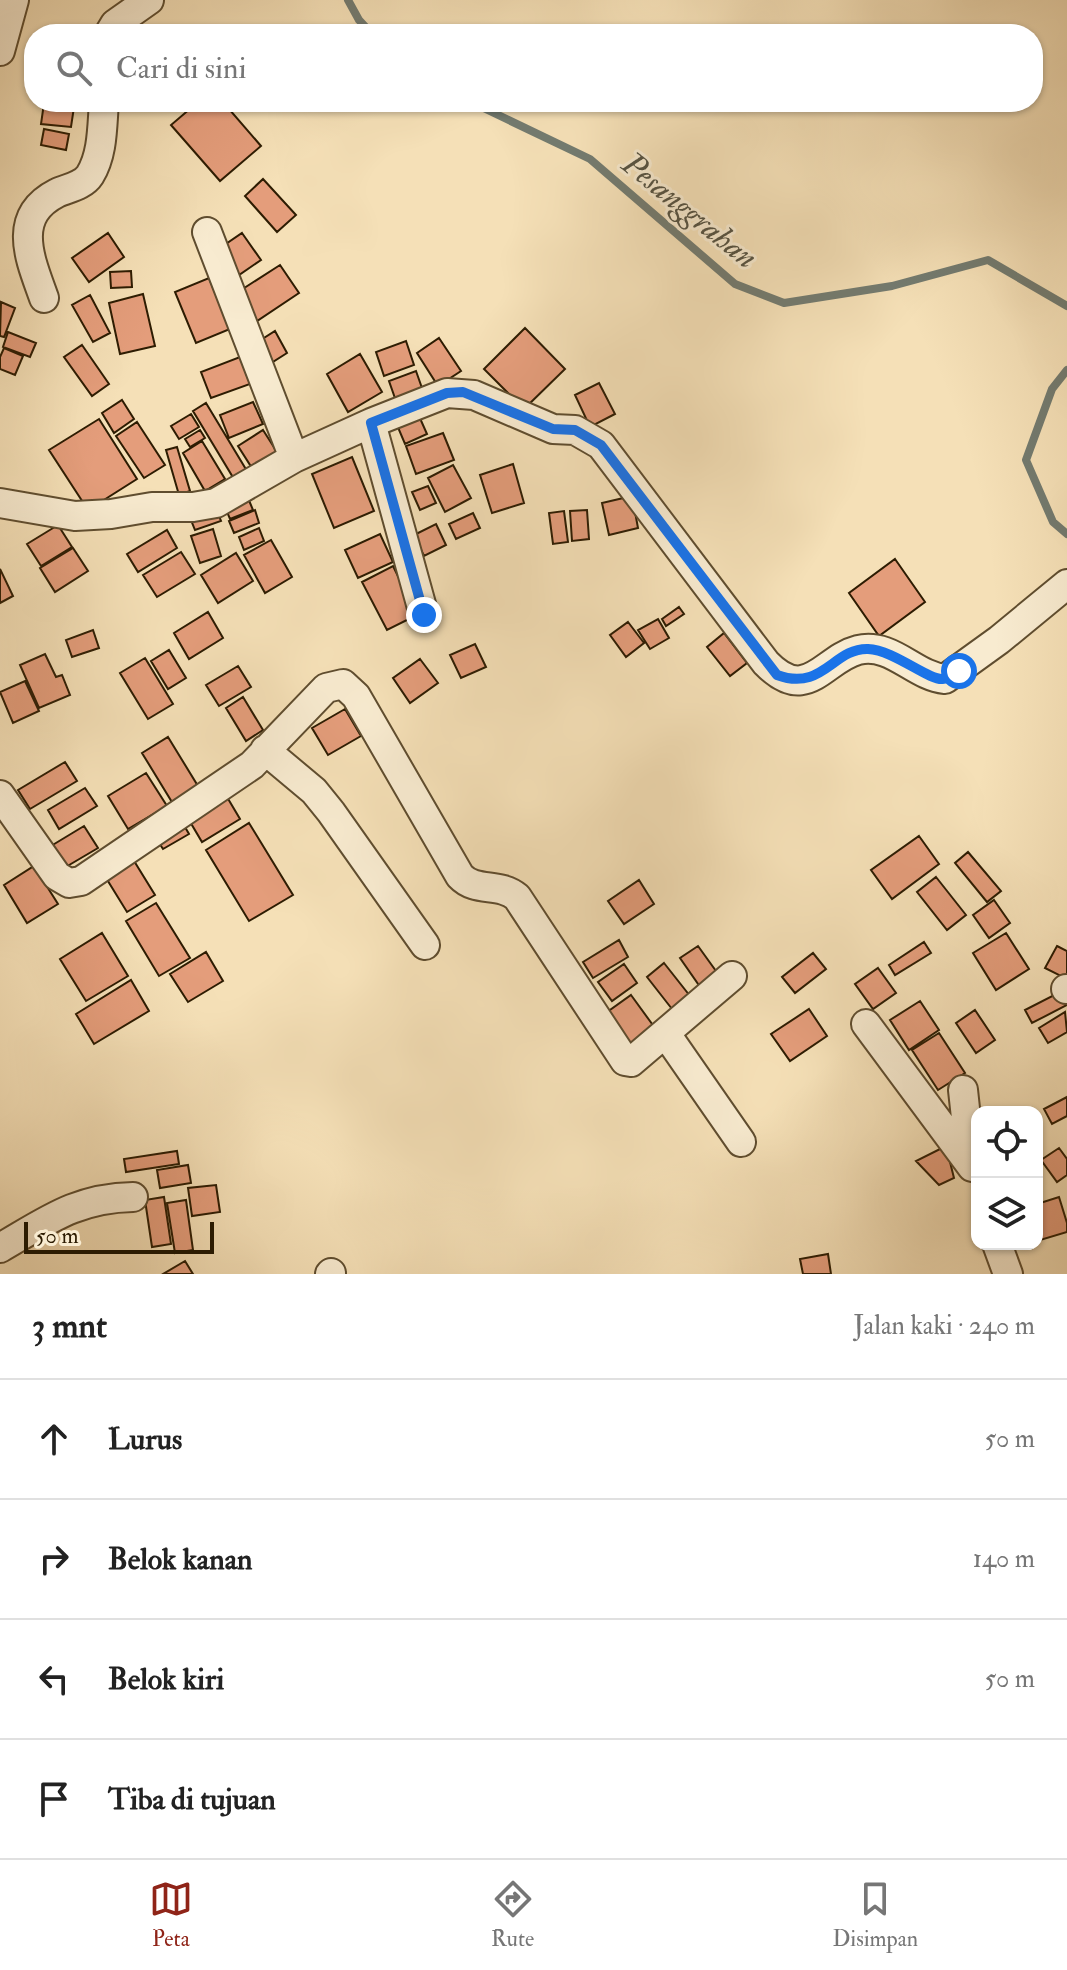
<!DOCTYPE html>
<html lang="id">
<head>
<meta charset="utf-8">
<style>
  :root { --surface:#fff; --page:#f2f2f2; --text:#222; --muted:#767676; --line:#e0e0e0; --accent:#8f2418 }
  body { margin:0; font-family:"IM FELL Double Pica",serif; background:var(--page); color:var(--text) }
  .controls { position:absolute; right:24px; bottom:24px; display:grid; overflow:hidden; border-radius:16px; box-shadow:0 2px 6px #0004 }
  .controls button { width:72px; height:72px; display:grid; place-items:center; padding:0; border:0; border-bottom:2px solid var(--line); background:var(--surface); color:var(--text); font:40px sans-serif }
  .scale { position:absolute; left:24px; bottom:20px; width:190px; box-sizing:border-box; padding-left:8px; border:4px solid #2d1c02; border-top:0; font-size:22px; line-height:28px; white-space:nowrap; color:#2d1c02; -webkit-text-stroke:6px #f8ebd0; paint-order:stroke }
  .stop { position:absolute; width:24px; height:24px; margin:-18px; border:6px solid #1a73e8; border-radius:50%; background:#fff }
  .stop.end { background:#1a73e8; border-color:#fff; box-shadow:0 2px 8px #0008 }
  .list { margin:0; padding:0; list-style:none }
  h2 { display:flex; justify-content:space-between; align-items:center; height:104px; margin:0; padding:0 32px; font-size:34px }
  h2 small { font-size:26px; font-weight:400; color:var(--muted) }
  .list li { display:grid; grid-template-columns:52px 1fr auto; gap:24px; align-items:center; box-sizing:border-box; height:120px; padding:0 32px; border-top:2px solid var(--line) }
  .list b { display:block; font-size:30px; white-space:nowrap }
  .list em { font-size:26px; font-style:normal; color:var(--muted) }
  .icon { flex:none; width:44px; height:44px; fill:none; stroke:currentColor; stroke-width:2; stroke-linecap:round; stroke-linejoin:round }
  .map { position:relative; flex:none; width:1067px; height:1274px; overflow:hidden }
  .search { position:absolute; background:var(--surface); box-shadow:0 2px 6px #0004; left:24px; right:24px; top:24px; height:88px; display:flex; align-items:center; gap:20px; box-sizing:border-box; padding:0 28px; border-radius:32px; color:var(--muted); font-size:30px }
  .sheet { height:584px; background:var(--surface) }
  nav { display:flex; justify-content:space-around; align-items:center; box-sizing:border-box; height:112px; border-top:2px solid var(--line); background:var(--surface); font-size:22px; color:var(--muted) }
  nav a { display:grid; justify-items:center; gap:4px }
  nav .on { color:var(--accent) }
  .map>svg:first-child { display:block }
  .lines { fill:none; stroke-linecap:round; stroke-linejoin:round }
  .stream { stroke:#737b70; stroke-width:8 }
  .building { fill:#e49d7b; stroke:#2d1c02; stroke-width:2 }
  .minor-casing { stroke:#5f4d2f; stroke-width:32 }
  .minor { stroke:#f8ebd0; stroke-width:28 }
  .route { stroke:#1a73e8; stroke-width:10 }
  .labels { text-anchor:middle; stroke-width:6; stroke-linejoin:round; paint-order:stroke }
  .water-label { font-size:32px; font-style:italic; fill:#565342; stroke:#f8ebd0 }
</style>
</head>
<body>
<div class="map">
<svg width="1067" height="1274" viewBox="0 0 1067 1274">
  <rect width="100%" height="100%" fill="#f5e0b7"/>
  <filter id="stains"><feTurbulence type="fractalNoise" baseFrequency=".0025" numOctaves="4"/><feColorMatrix values="0 0 0 0 .2 0 0 0 0 .09 0 0 0 0 .02 0 0 0 .5 -.17"/></filter>
  <radialGradient id="worn" r=".72"><stop offset=".6" stop-color="#630" stop-opacity="0"/><stop offset="1" stop-color="#630" stop-opacity=".3"/></radialGradient>
  <g class="lines">
    <path class="stream" d="M348 0 359 20 372 34
      M471 102 590 159 735 284 784 303 892 286 988 260 1067 306
      M1067 370 1052 389 1026 460 1053 522 1067 534"/>
  </g>
  <path class="building" d="M198 102H223L261 146 220 181 171 125Z
    M44 103 74 107 71 127 41 124Z
    M44 129 69 134 66 150 41 145Z
    M263 179 296 215 277 232 245 196Z
    M108 233 124 257 89 282 72 258Z
    M242 233 261 260 239 275 220 248Z
    M280 265 299 293 257 321 238 292Z
    M131 271 132 287 111 288 110 272Z
    M209 278 230 329 196 343 175 292Z
    M143 294 155 346 120 354 109 303Z
    M90 295 110 333 93 342 72 305Z
    M1 302 15 308 4 337 0 336Z
    M525 328 565 369 524 409 484 369Z
    M275 331 287 353 268 365 256 343Z
    M8 332 36 343 30 357 3 347Z
    M439 338 461 371 438 386 417 353Z
    M406 341 414 365 384 376 376 352Z
    M82 345 109 384 92 396 64 357Z
    M4 348 23 356 15 375 0 369V357Z
    M360 354 382 392 348 412 327 374Z
    M240 357 250 384 211 398 201 372Z
    M416 371 423 391 396 401 389 381Z
    M599 383 615 414 590 427 575 395Z
    M122 400 134 419 114 433 102 413Z
    M253 402 263 424 229 438 220 415Z
    M206 403 247 471 234 479 193 411Z
    M191 414 199 427 179 439 171 426Z
    M419 416 427 434 405 444 397 425Z
    M99 419 137 479 88 510 49 450Z
    M137 422 165 465 144 478 116 436Z
    M200 430 205 438 190 447 185 439Z
    M263 430 277 452 252 468 238 446Z
    M443 433 454 460 416 474 406 446Z
    M202 441 225 479 205 491 183 453Z
    M177 447 190 491 179 495 166 450Z
    M352 457 374 511 334 528 312 474Z
    M513 464 524 503 492 513 480 475Z
    M453 465 471 498 445 512 428 478Z
    M428 486 436 503 420 510 412 492Z
    M632 496 638 528 609 535 602 503Z
    M248 498 253 510 230 519 225 507Z
    M255 510 259 523 234 533 229 521Z
    M587 510 589 539 572 541 570 511Z
    M217 511 221 521 195 530 191 520Z
    M564 511 568 542 553 544 549 513Z
    M473 513 480 528 456 539 449 524Z
    M436 524 446 545 424 556 414 535Z
    M58 525 72 547 41 566 27 544Z
    M259 528 264 541 244 550 239 537Z
    M213 529 221 556 200 563 191 536Z
    M167 530 177 548 138 572 127 554Z
    M380 534 393 562 358 578 345 550Z
    M271 540 292 577 265 593 244 555Z
    M73 548 88 571 55 592 40 568Z
    M181 552 195 574 157 597 143 575Z
    M236 553 253 581 218 603 201 575Z
    M895 559 925 602 879 636 849 593Z
    M393 566 417 615 387 630 362 582Z
    M0 569 13 596 0 603Z
    M679 607 684 614 666 626 662 619Z
    M208 612 223 638 189 659 174 633Z
    M658 619 669 638 650 649 638 630Z
    M628 622 644 643 626 657 610 635Z
    M93 630 99 648 72 657 66 640Z
    M724 633 747 663 730 676 707 647Z
    M475 644 486 667 461 678 450 655Z
    M169 650 186 678 168 689 151 661Z
    M45 654 56 677 62 675 70 695 39 708 20 665Z
    M145 658 173 704 148 719 120 673Z
    M420 659 438 683 410 703 393 678Z
    M238 666 251 687 219 706 206 685Z
    M25 681 39 711 13 723 0 692Z
    M243 697 263 730 246 741 226 708Z
    M345 709 361 736 328 755 312 728Z
    M168 737 201 791 175 807 142 753Z
    M65 762 77 781 30 809 18 790Z
    M146 773 167 806 128 829 108 796Z
    M85 788 97 806 59 829 48 810Z
    M227 797 240 819 202 842 189 820Z
    M182 822 189 834 163 849 156 838Z
    M249 823 293 895 249 921 206 850Z
    M84 826 98 848 59 871 46 849Z
    M919 836 939 864 892 899 871 870Z
    M968 852 1001 891 987 902 955 863Z
    M131 856 155 895 127 912 103 873Z
    M34 866 58 904 27 923 4 885Z
    M936 877 966 915 947 930 917 892Z
    M639 880 654 904 624 924 608 901Z
    M994 900 1010 923 989 938 973 915Z
    M156 903 190 958 159 976 126 921Z
    M102 933 128 976 86 1001 60 959Z
    M1006 933 1029 969 996 990 973 953Z
    M619 940 628 957 593 978 583 962Z
    M924 942 931 953 895 975 889 965Z
    M698 946 721 978 703 991 680 958Z
    M1057 946 1067 951V979L1045 968Z
    M206 952 223 981 188 1002 170 974Z
    M813 953 826 969 795 993 782 977Z
    M664 963 690 996 672 1009 647 977Z
    M624 964 637 983 612 1001 598 982Z
    M878 968 896 993 873 1009 855 984Z
    M131 980 149 1011 94 1044 76 1014Z
    M1060 992 1067 1005 1032 1023 1025 1010Z
    M631 995 655 1028 627 1049 603 1015Z
    M920 1001 939 1030 909 1050 890 1020Z
    M809 1009 827 1036 790 1061 771 1034Z
    M975 1010 995 1040 976 1053 956 1023Z
    M1065 1012 1067 1032 1048 1043 1039 1028Z
    M939 1033 965 1073 938 1090 912 1050Z
    M1067 1097V1116L1052 1124 1044 1109Z
    M946 1146 954 1178 939 1185 916 1161Z
    M1059 1148 1067 1159V1175L1057 1182 1041 1160Z
    M177 1151 179 1164 126 1172 124 1159Z
    M188 1165 191 1183 160 1188 157 1170Z
    M216 1185 220 1212 192 1216 188 1188Z
    M164 1197 171 1244 152 1247 145 1200Z
    M1059 1197 1067 1223V1232L1037 1241V1204Z
    M186 1200 193 1250 175 1253 167 1203Z
    M828 1254 831 1274H803L800 1259Z
    M185 1261 193 1274H163Z"/>
  <g class="lines">
    <defs>
      <path id="minor" d="M109 34 115 24 149 0
        M0 51 14 0
        M207 232 294 458
        M44 298C31 261 10 217 57 193 68 188 83 186 90 175 103 154 102 126 104 102
        M371 423 424 615
        M0 503 75 516 111 514 152 507H193L216 503 294 458 371 423 447 393 474 395 553 429 575 430 601 445 766 663C807 705 823 659 858 650 892 642 914 676 945 679L999 640 1067 584
        M265 750 314 791 331 812 425 945
        M0 795 57 876 69 883 81 881 252 765 326 688 343 684 356 696 460 876C476 893 499 882 517 897L625 1061 631 1062 732 976
        M1066 989H1067
        M866 1024 972 1167
        M666 1034 741 1142
        M963 1090 971 1164
        M997 1244 1008 1274
        M0 1248C47 1221 76 1198 133 1197
        M330 1274 331 1273"/>
    </defs>
    <use href="#minor" class="minor-casing"/>
    <use href="#minor" class="minor"/>
  </g>
  <g class="lines">
    <path class="route" d="M424 615 371 423 447 393 463 392 553 429 575 430 601 445 777 675C823 692 833 648 868 649 894 650 929 681 943 679 948 679 954 674 959 671"/>
  </g>
  <g class="labels">
    <g class="water-label">
      <text transform="translate(690 210) rotate(39)" y="11">Pesanggrahan</text>
    </g>
  </g>
  <rect width="100%" height="100%" filter="url(#stains)"/>
  <rect width="100%" height="100%" fill="url(#worn)"/>
</svg>
<div class="controls">
<button><svg class="icon" aria-label="locate" viewBox="0 0 24 24"><circle cx="12" cy="12" r="6"/><path d="M12 2v4M12 18v4M2 12h4M18 12h4"/></svg></button>
<button><svg class="icon" aria-label="layers" viewBox="0 0 24 24"><path d="M12 4l9 5-9 5-9-5zM3 14l9 5 9-5"/></svg></button>
</div>
<div class="scale">50 m</div>
<div class="stop" style="left:959px;top:671px"></div>
<div class="stop end" style="left:424px;top:615px"></div>
<div class="search"><svg class="icon" aria-label="search" viewBox="0 0 24 24"><circle cx="10" cy="10" r="6"/><path d="M15 15l6 6"/></svg>Cari di sini</div>
</div>
<section class="sheet">
<h2>3 mnt<small>Jalan kaki · 240 m</small></h2>
<ul class="list">
<li><svg class="icon" aria-label="ahead" viewBox="0 0 24 24"><path d="M12 20V5M6 11l6-6 6 6"/></svg><div><b>Lurus</b></div><em>50 m</em></li>
<li><svg class="icon" aria-label="right" viewBox="0 0 24 24"><path d="M7 20v-9h11M14 6l5 5-5 5"/></svg><div><b>Belok kanan</b></div><em>140 m</em></li>
<li><svg class="icon" aria-label="left" viewBox="0 0 24 24"><path d="M17 20v-9H6M10 6l-5 5 5 5"/></svg><div><b>Belok kiri</b></div><em>50 m</em></li>
<li><svg class="icon" aria-label="arrive" viewBox="0 0 24 24"><path d="M6 21V4h12l-3 4 3 4H6"/></svg><div><b>Tiba di tujuan</b></div></li>
</ul>
</section>
<nav>
<a class="on"><svg class="icon" aria-label="map" viewBox="0 0 24 24"><path d="M3 6l6-2 6 2 6-2v14l-6 2-6-2-6 2zM9 4v14M15 6v14"/></svg>Peta</a>
<a><svg class="icon" aria-label="directions" viewBox="0 0 24 24"><path d="M12 3l9 9-9 9-9-9zM9 14v-3h6M13 9l2 2-2 2"/></svg>Rute</a>
<a><svg class="icon" aria-label="saved" viewBox="0 0 24 24"><path d="M7 4h10v16l-5-4-5 4z"/></svg>Disimpan</a>
</nav>
</body>
</html>
